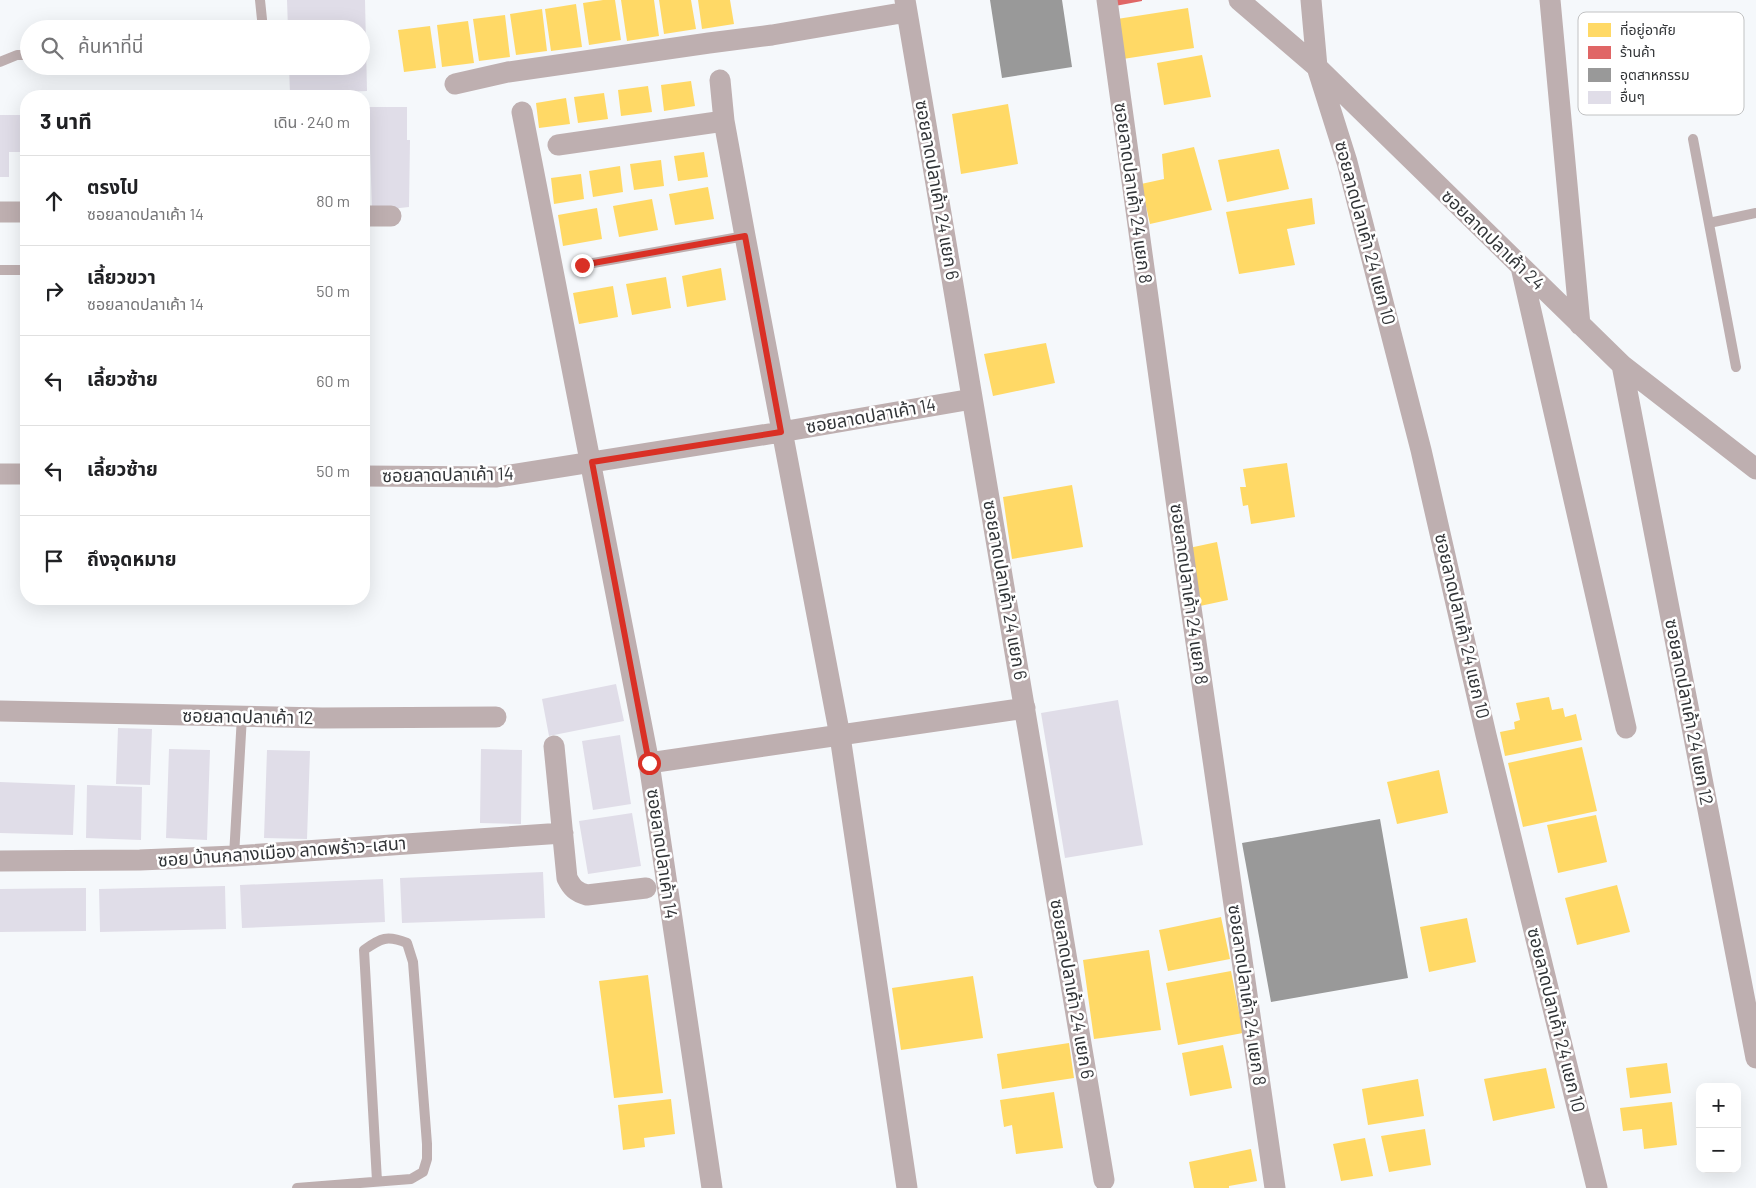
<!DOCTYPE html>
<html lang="th">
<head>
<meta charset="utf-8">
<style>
  :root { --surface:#fff; --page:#f6f6f6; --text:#202124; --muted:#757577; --line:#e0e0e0 }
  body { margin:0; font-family:Barlow,"Noto Sans Thai",sans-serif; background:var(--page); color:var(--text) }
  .controls { position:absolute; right:15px; bottom:15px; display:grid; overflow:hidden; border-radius:10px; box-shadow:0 5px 20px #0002 }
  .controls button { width:45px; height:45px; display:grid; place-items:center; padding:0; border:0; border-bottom:1px solid var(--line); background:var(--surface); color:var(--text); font:25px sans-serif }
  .stop { position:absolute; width:15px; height:15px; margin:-11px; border:4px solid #d93025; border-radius:50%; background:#fff }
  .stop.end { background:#d93025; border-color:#fff; box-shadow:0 1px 5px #0008 }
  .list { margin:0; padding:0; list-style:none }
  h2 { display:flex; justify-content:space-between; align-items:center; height:65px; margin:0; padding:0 20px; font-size:21px }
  h2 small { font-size:16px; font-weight:400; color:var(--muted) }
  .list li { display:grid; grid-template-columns:32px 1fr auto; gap:15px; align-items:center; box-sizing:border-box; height:90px; padding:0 20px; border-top:1px solid var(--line) }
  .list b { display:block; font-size:19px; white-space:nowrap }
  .list p { margin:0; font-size:16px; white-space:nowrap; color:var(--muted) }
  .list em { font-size:16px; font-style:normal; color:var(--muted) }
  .icon { flex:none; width:28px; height:28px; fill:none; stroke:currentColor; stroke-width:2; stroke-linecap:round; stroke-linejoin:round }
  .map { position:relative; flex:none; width:1756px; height:1188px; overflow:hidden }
  .search { position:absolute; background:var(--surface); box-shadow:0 5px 20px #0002; left:20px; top:20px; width:350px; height:55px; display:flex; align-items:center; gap:12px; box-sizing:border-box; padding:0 18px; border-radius:28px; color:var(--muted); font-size:19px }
  .panel { position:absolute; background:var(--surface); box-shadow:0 5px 20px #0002; left:20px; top:90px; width:350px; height:515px; border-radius:20px }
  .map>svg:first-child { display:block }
  .homes { fill:#ffd966 }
  .shops { fill:#e06666 }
  .industry { fill:#999 }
  .building { fill:#e0dde8 }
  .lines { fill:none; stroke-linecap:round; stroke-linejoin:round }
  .lane { stroke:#beafb0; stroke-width:10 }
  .street { stroke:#beafb0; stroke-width:21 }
  .route { stroke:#d93025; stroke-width:6 }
  .labels { text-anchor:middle; stroke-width:5; stroke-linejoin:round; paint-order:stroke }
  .street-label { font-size:18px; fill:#313437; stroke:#fff }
  .key { fill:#fff; stroke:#c1c2c3; stroke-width:1 }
  .key-label { font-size:14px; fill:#313437 }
</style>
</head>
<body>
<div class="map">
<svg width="1756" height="1188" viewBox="0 0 1756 1188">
  <rect width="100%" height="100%" fill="#f5f8fb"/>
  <path class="homes" d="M603 0H615L621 40 589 45 583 3Z
    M621 0H654L659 36 627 41Z
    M659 0H691L696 29 664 34Z
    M698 0H730L734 24 702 29Z
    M576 4 582 47 551 51 545 9Z
    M1188 8 1194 48 1123 59 1117 19Z
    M542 9 547 51 516 55 510 14Z
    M505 15 510 57 479 61 473 19Z
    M468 21 474 63 442 67 437 25Z
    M430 26 436 68 404 72 398 30Z
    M1202 55 1211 97 1164 105 1157 63Z
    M691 81 695 106 664 111 661 85Z
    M648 86 652 112 621 116 618 90Z
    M604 93 608 119 578 123 574 97Z
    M566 98 570 124 539 128 536 103Z
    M1008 104 1018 164 961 174 952 114Z
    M1194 147 1212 210 1150 224 1141 184 1164 179 1162 154Z
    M1279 149 1289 189 1227 202 1218 160Z
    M704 152 708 177 678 181 674 156Z
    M661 160 664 186 634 190 630 164Z
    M620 166 623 192 593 197 589 171Z
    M581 174 584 199 554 204 551 178Z
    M708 187 714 219 675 225 669 194Z
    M1312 198 1315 224 1287 229 1295 265 1239 274 1226 212Z
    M652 199 658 230 619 237 613 206Z
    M597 208 602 239 563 246 558 215Z
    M721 268 726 300 687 307 682 276Z
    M666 277 671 308 632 315 626 284Z
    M613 286 618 317 579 324 573 293Z
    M1046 343 1055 383 993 396 984 354Z
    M1287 463 1295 517 1251 524 1248 505 1243 506 1240 487H1246L1243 469Z
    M1072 485 1083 547 1012 559 1003 497Z
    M1217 542 1228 600 1200 606 1189 548Z
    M1549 697 1552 710 1563 708 1565 717 1576 714 1582 740 1505 756 1500 732 1515 729 1514 722 1520 720 1516 703Z
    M1582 747 1597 811 1523 827 1508 763Z
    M1439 770 1448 813 1397 824 1387 782Z
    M1596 815 1607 862 1558 873 1547 825Z
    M1617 885 1630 932 1577 945 1565 898Z
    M1221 917 1230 959 1168 971 1159 930Z
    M1467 918 1476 962 1429 972 1420 927Z
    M1149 950 1161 1030 1094 1039 1083 960Z
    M1231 971 1243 1033 1178 1045 1166 983Z
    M648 975 663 1093 614 1098 599 981Z
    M973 976 983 1038 901 1050 892 988Z
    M1069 1043 1074 1078 1002 1089 997 1054Z
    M1223 1045 1232 1088 1190 1096 1182 1053Z
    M1667 1063 1671 1093 1630 1098 1626 1068Z
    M1546 1068 1555 1108 1493 1121 1484 1079Z
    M1418 1079 1424 1116 1368 1125 1362 1089Z
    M1054 1092 1063 1148 1016 1154 1012 1125 1004 1127 1000 1100Z
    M671 1099 675 1134 644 1138 645 1147 623 1150 618 1105Z
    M1672 1102 1677 1145 1644 1149 1642 1129 1623 1131 1620 1108Z
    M1425 1129 1431 1165 1389 1172 1381 1136Z
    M1365 1138 1373 1176 1341 1181 1333 1144Z
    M1251 1149 1257 1181 1229 1186V1188H1194L1189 1162Z"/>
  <path class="shops" d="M1114 0H1142V1L1115 6Z"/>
  <path class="industry" d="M990 0H1062L1072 67 1002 78Z
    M1380 819 1408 978 1271 1002 1242 843Z"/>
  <path class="building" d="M287 0H365L367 91 290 94 289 66H361V29H288Z
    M364 107H407V140H410L409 207 372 211 370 147H364Z
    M0 115H26V152H9V177H0Z
    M616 684 624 721 549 736 542 699Z
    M1118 700 1143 845 1065 858 1041 713Z
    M118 728 152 729 150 785 116 784Z
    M620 735 631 804 593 810 582 741Z
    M169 749 210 750 207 840 166 838Z
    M481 749 522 750 521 824 480 823Z
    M267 750 310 751 307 839 264 838Z
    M0 782 75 785 73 835 0 833Z
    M87 785 142 787 141 840 86 838Z
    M632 813 641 866 588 874 579 821Z
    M543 872 545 918 402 923 400 878Z
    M383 879 385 922 242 928 240 885Z
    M225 886 226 929 100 932 99 889Z
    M86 888V931L0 932V889Z"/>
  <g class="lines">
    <path class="lane" d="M260 0 263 29
      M0 62 17 55H29
      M1693 139 1736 367
      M1709 223 1756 213
      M582 265 745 236
      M0 270H26
      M234 856 242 716
      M297 1188 411 1179 423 1172 427 1159V1144L413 962 407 943C387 935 381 938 364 950L377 1181"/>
    <path class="street" d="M905 0 1104 1180
      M1107 0 1188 587 1275 1188
      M1239 0 1317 67 1622 365 1756 469
      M1311 0 1317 67 1347 162 1421 450 1486 735 1597 1188
      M1550 0 1580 325
      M720 80 724 121 745 236 840 736 907 1188
      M455 84 508 72 709 43 772 35 907 12
      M522 112 649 763 712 1188
      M558 145 724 121
      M0 212H26
      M364 216H391
      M1521 267 1626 728
      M1622 365 1756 1058
      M0 474H26
      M364 476 497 477 781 432 972 399
      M0 711 322 718 496 717
      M554 746 567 878C572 888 576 892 587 895L646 888
      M649 763 1025 708
      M0 861 140 860 234 856 563 833"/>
  </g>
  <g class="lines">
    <path class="route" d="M582 265 745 236 781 432 592 462 649 763"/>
  </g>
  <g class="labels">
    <g class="street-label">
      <text transform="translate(937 190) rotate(80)" y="6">ซอยลาดปลาเค้า 24 แยก 6</text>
      <text transform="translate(1133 193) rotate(82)" y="6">ซอยลาดปลาเค้า 24 แยก 8</text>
      <text transform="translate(1365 233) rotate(75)" y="6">ซอยลาดปลาเค้า 24 แยก 10</text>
      <text transform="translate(1493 240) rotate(44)" y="6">ซอยลาดปลาเค้า 24</text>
      <text transform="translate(871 416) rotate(-10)" y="6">ซอยลาดปลาเค้า 14</text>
      <text transform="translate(448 475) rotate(-1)" y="6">ซอยลาดปลาเค้า 14</text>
      <text transform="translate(1005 590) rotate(80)" y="6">ซอยลาดปลาเค้า 24 แยก 6</text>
      <text transform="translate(1189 594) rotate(82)" y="6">ซอยลาดปลาเค้า 24 แยก 8</text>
      <text transform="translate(1462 626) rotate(77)" y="6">ซอยลาดปลาเค้า 24 แยก 10</text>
      <text transform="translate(1689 712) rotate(79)" y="6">ซอยลาดปลาเค้า 24 แยก 12</text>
      <text transform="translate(248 717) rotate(1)" y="6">ซอยลาดปลาเค้า 12</text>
      <text transform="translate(282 852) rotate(-4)" y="6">ซอย บ้านกลางเมือง ลาดพร้าว-เสนา</text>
      <text transform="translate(662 854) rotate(82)" y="6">ซอยลาดปลาเค้า 14</text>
      <text transform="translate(1072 989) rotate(80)" y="6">ซอยลาดปลาเค้า 24 แยก 6</text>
      <text transform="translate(1247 995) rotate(82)" y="6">ซอยลาดปลาเค้า 24 แยก 8</text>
      <text transform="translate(1556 1020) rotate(76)" y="6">ซอยลาดปลาเค้า 24 แยก 10</text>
    </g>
  </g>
  <rect x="1578" y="12" width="166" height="103" rx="8" class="key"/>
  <rect x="1588" y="23" width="23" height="14" fill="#ffd966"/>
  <rect x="1588" y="46" width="23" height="13" fill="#e06666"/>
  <rect x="1588" y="68" width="23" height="14" fill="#999"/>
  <rect x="1588" y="91" width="23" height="13" fill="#e0dde8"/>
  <g class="key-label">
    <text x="1620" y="35">ที่อยู่อาศัย</text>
    <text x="1620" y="57">ร้านค้า</text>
    <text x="1620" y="80">อุตสาหกรรม</text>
    <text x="1620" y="102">อื่นๆ</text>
  </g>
</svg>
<div class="controls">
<button>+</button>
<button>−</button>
</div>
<div class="stop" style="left:649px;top:763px"></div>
<div class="stop end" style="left:582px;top:265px"></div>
<div class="search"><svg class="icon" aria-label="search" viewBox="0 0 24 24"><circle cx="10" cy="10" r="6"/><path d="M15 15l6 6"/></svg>ค้นหาที่นี่</div>
<section class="panel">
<h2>3 นาที<small>เดิน · 240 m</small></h2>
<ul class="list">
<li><svg class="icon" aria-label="ahead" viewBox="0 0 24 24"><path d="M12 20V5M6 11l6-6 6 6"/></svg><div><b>ตรงไป</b><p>ซอยลาดปลาเค้า 14</p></div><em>80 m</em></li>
<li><svg class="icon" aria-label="right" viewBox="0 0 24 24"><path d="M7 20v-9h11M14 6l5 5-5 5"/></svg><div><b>เลี้ยวขวา</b><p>ซอยลาดปลาเค้า 14</p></div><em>50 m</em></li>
<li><svg class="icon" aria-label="left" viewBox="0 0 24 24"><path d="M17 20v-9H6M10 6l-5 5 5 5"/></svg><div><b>เลี้ยวซ้าย</b></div><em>60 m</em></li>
<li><svg class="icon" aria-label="left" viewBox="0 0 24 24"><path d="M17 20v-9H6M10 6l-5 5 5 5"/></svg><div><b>เลี้ยวซ้าย</b></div><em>50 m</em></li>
<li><svg class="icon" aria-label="arrive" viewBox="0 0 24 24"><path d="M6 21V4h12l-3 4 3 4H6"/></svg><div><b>ถึงจุดหมาย</b></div></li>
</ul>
</section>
</div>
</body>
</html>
